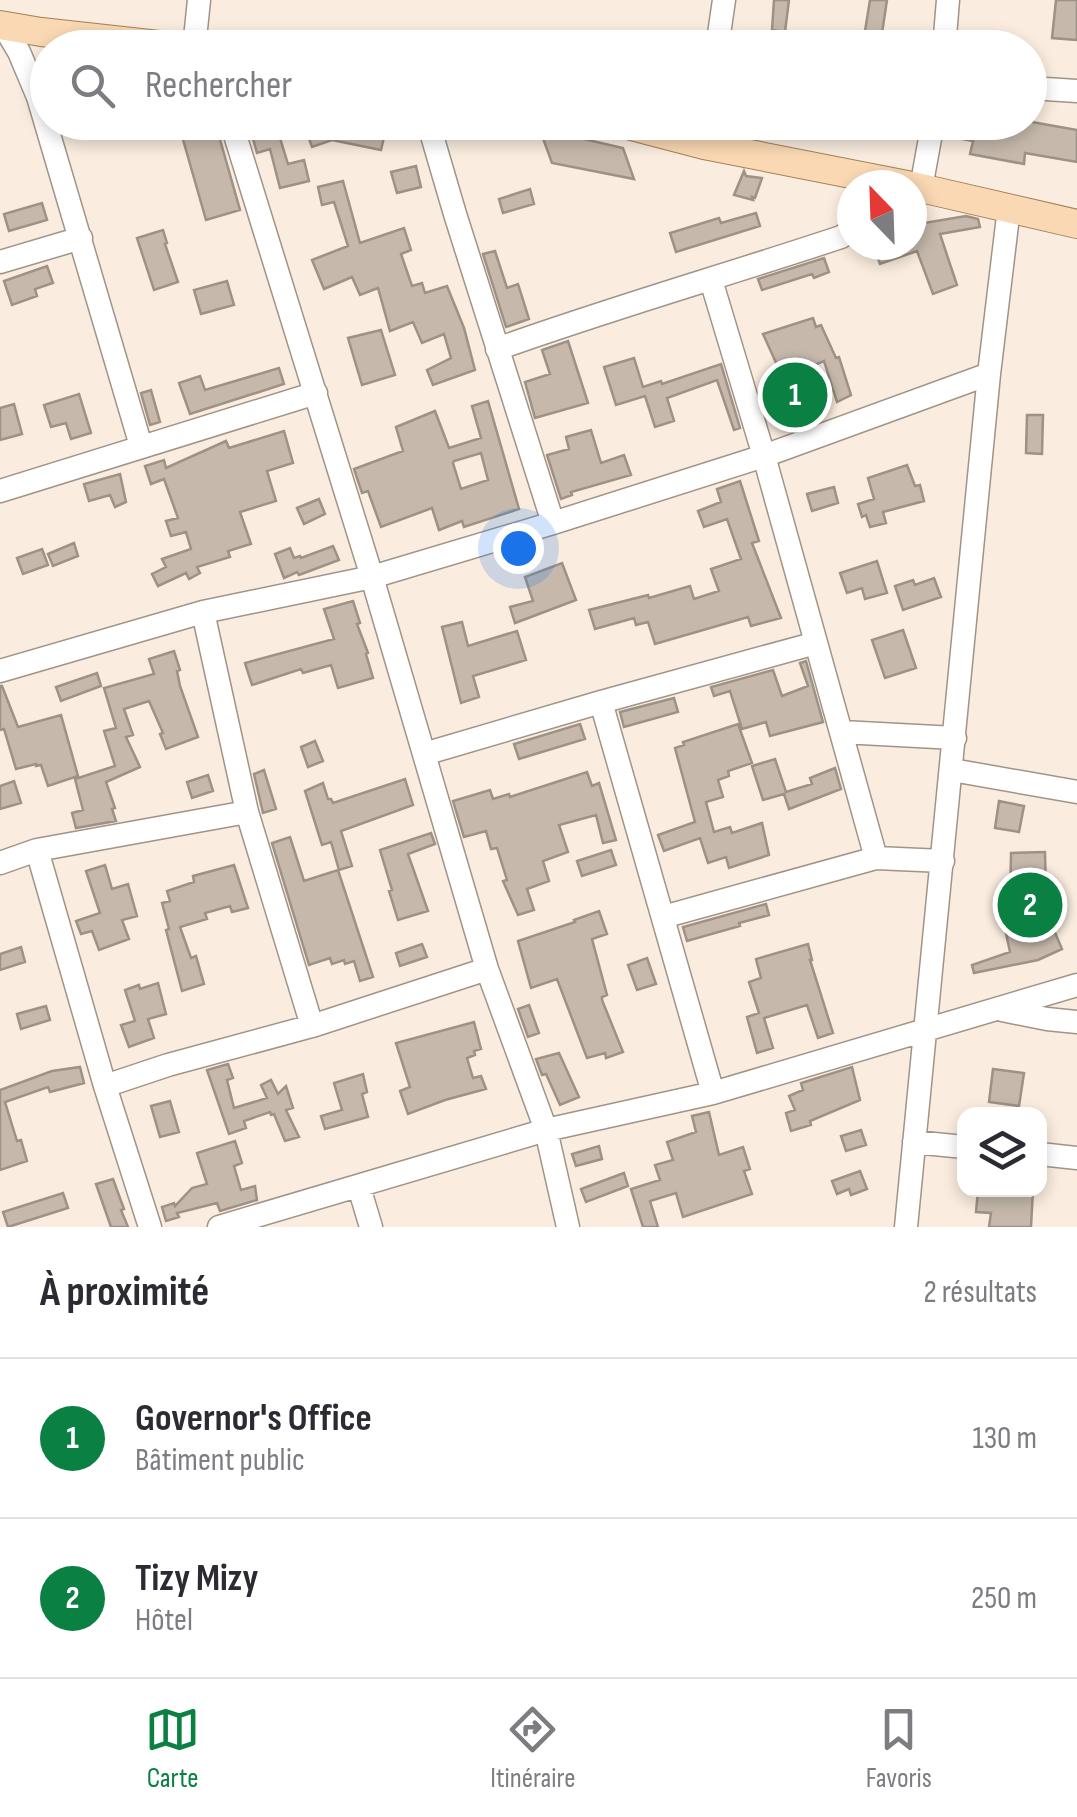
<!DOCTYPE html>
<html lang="fr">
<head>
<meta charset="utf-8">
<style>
  :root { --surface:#fff; --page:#f2f2f3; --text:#2b2b33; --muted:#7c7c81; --line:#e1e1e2; --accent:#0b8043 }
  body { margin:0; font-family:"Sofia Sans Condensed",sans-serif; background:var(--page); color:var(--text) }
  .controls { position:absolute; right:30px; bottom:30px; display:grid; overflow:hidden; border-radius:20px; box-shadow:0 5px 15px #0003 }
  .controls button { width:90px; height:90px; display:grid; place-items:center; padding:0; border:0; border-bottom:2px solid var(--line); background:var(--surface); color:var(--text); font:50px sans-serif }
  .compass { position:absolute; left:837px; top:170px; width:90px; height:90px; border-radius:50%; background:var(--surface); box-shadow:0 5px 15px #0003; rotate:337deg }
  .you { position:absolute; left:518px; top:548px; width:35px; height:35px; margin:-25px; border:8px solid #fff; border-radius:50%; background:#1a73e8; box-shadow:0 0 0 15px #1a73e833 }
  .badge { display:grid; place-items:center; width:65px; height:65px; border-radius:50%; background:var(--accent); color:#fff; font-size:32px; font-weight:700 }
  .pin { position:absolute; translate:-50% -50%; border:5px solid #fff; box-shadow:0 2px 10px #0006 }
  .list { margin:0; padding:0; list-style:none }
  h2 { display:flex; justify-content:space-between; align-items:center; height:130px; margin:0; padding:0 40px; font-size:42px }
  h2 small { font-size:32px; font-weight:400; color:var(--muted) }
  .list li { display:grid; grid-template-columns:65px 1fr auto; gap:30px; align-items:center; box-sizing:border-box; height:160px; padding:0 40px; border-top:2px solid var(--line) }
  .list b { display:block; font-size:38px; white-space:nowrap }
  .list p { margin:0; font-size:32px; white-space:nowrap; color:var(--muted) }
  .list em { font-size:32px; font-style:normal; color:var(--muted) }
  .icon { flex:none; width:55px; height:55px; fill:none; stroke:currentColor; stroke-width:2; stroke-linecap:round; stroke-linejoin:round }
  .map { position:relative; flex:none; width:1077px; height:1227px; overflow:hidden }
  .search { position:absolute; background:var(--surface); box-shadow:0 5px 15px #0003; left:30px; right:30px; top:30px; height:110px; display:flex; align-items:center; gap:25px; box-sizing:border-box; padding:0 35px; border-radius:55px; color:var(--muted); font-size:38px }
  .sheet { height:450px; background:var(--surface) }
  nav { display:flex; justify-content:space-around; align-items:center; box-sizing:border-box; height:140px; border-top:2px solid var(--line); background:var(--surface); font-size:28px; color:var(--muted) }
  nav a { display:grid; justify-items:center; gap:5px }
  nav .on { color:var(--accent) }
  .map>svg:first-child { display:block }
  .building { fill:#c6b9ac; stroke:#9e9185; stroke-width:2.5; fill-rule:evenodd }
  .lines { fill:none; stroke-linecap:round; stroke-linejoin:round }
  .minor-casing { stroke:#a09487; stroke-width:25 }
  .major-casing { stroke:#a58057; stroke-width:30 }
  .minor { stroke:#fff; stroke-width:22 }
  .major { stroke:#f9d8b3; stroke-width:28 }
</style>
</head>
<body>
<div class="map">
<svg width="1077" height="1227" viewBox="0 0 1077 1227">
  <rect width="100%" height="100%" fill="#faeddf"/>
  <path class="building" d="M774 0H789L785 32 772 30Z
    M870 0H887L881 40 864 37Z
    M1056 0H1077V40L1052 38Z
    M178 122H215L240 210 206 220Z
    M267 122H275L288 164 304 160 309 181 280 188 270 149 257 153 250 128Z
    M303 122H359L386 129 381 150 332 140 312 147Z
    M949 122H1032L1077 130V162L1025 153 1024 164 970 154 973 141 946 136Z
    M541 133 571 136 623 148 634 179 552 163Z
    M416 166 421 187 397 193 391 172Z
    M744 171 746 176 762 178 755 198 752 197 753 200 734 195Z
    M343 181 360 243 404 228 411 250 401 254 412 286 422 283 425 293 447 286 464 328 475 370 433 385 427 370 451 358 444 334 422 343 413 322 390 331 378 288 360 295 352 277 324 289 312 260 348 246 334 202 322 205 318 187Z
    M530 189 534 204 503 213 499 199Z
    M42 203 47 220 9 231 4 214Z
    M756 213 760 226 676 252 670 233 719 218 721 223Z
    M966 216 978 219 980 227 940 234 957 285 933 294 917 251 880 264 873 245H912V225Z
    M163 230 167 243 165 244 178 282 154 290 137 238Z
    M495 251 507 288 518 284 529 319 506 327 483 254Z
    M824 258 829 272 814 278 812 274 762 290 758 279Z
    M47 266 53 283 35 289 37 296 12 305 4 281Z
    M227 281 234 305 201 314 194 290Z
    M813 318 816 327 821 325 836 358 839 357 851 395 837 402 824 361 796 373 807 414 800 417 798 413 783 416 776 390 787 387 763 334Z
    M381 330 395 375 362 385 348 338Z
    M568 341 588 403 535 418 525 382 550 374 542 350Z
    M634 358 643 387 661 381 662 384 721 364 740 428 734 430 717 380 667 398 674 421 655 427 645 396 616 405 604 367Z
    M279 368 284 384 190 414 179 383 200 376 205 390Z
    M151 390 160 422 150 425 141 393Z
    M79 394 91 433 71 439 66 423 51 427 44 405Z
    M488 401 519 509 464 527 462 521 439 530 432 508 381 527 368 491 362 493 354 469 403 451 396 427 435 411 449 448 481 438 472 406ZM481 453 488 480 461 489 453 463 454 461Z
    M14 404 22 434 0 440V408Z
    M1027 415H1043L1042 454 1026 453Z
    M591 430 601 463 624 455 631 475 571 492 572 495 561 499 547 455 569 449 566 437Z
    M284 431 293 463 267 471 276 501 240 512 251 544 228 551 230 557 197 567 200 573 189 579 186 573 158 586 152 574 166 567 162 559 191 549 186 532 171 536 166 521 178 518 164 479 151 484 145 466 164 460 166 468 226 441 229 448Z
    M907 465 915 486 920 485 924 501 883 512 886 523 870 527 866 515 862 517 858 504 874 499 868 478Z
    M120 474 126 502 115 507 110 495 89 501 84 484Z
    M740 481 759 541 752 543 781 618 751 626 748 617 655 644 648 622 636 625 634 618 595 629 589 610 648 595 649 598 690 586 694 599 719 591 711 569 741 559 727 519 704 527 698 511 721 502 717 489Z
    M834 487 838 503 812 511 807 494Z
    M319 499 325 514 304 524 297 508Z
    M74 543 78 556 53 566 48 554Z
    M333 546 339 560 299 575 297 572 284 578 275 554 290 548 294 558 300 556 301 558Z
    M42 549 48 565 23 574 17 558Z
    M877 561 887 593 865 599 862 588 847 593 840 573Z
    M562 563 576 600 515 623 510 607 533 601 525 577Z
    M934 578 941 597 903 610 895 586 913 580 915 585Z
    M353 601 360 623 357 624 368 653 366 654 373 678 338 688 331 665 303 673 301 669 252 685 245 663 334 639 324 609Z
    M462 622 468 646 517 631 526 660 473 676 479 697 461 703 442 627Z
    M903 630 916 668 885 678 872 640Z
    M174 651 180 670 177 671 180 686 198 737 166 749 160 734 163 733 149 701 124 709 133 735 126 737 140 767 106 782 115 808 112 809 116 821 76 828 72 813 83 810 75 779 115 766 104 731 116 728 104 688 154 674 149 659Z
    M806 661 823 722 770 736 766 722 742 729 730 691 714 696 711 687 773 670 782 696 808 686 800 663Z
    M97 673 101 686 61 701 56 687Z
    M0 686H2L18 727 61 715 78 776 48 786 41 765 36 766V764L16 769 4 729 0 730Z
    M674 698 678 712 624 727 620 712Z
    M580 724 585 739 519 759 514 744Z
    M738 724 752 763 728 771 729 776 718 780 723 797 706 802 714 832 730 827 732 833 762 823 769 855 729 868 726 857 708 863 700 838 664 851 658 835 695 822 675 748 684 745 683 742Z
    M315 741 323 761 308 767 301 747Z
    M775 759 786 792 812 784 810 778 835 768 841 789 789 809 784 794 763 800 752 766Z
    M264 770 276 809 263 813 254 774Z
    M587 772 592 786 599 783 616 840 603 843 596 815 559 825 568 852 543 861 549 881 527 889 534 910 518 915 503 881 507 880 497 848 491 849 486 831 464 837 453 801 490 790 493 799 509 794 510 797Z
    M208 775 213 791 192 798 187 782Z
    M405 779 413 805 341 831 352 866 339 870 331 842 322 845 305 791 323 783 328 799H331L333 803Z
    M14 781 21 803 0 809V786Z
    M999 801 1024 806 1019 832 995 828Z
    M431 833 435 844 408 854 428 911 398 920 389 891 392 890 380 850Z
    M290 837 304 881 338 870 373 977 360 981 354 961 345 964 344 960 332 964 330 958 309 965 272 843Z
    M611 850 616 865 582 876 577 861Z
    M1045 852 1046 891H1048L1051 923 1062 949 1038 960 974 973 972 965 1010 952 1001 910 1010 909 1011 853Z
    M105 865 112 889 128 884 137 916 122 920 129 939 99 950 92 931 81 934 76 921 100 913 86 871Z
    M234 865 248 908 232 912 230 906 205 913 207 919 180 927 191 958 196 956 204 984 182 991 166 930 169 929 162 903 170 901 167 891 194 882 193 876Z
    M766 904 769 915 739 923 740 926 687 941 683 927Z
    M599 911 607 934 592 939 607 995 602 997V1000L623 1052 606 1058 605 1053 587 1058 557 979 531 988 518 941 575 922 574 920Z
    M422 944 427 957 400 966 396 953Z
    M808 944 812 960H810L833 1033 818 1038 807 1005 764 1018 773 1048 757 1053 747 1017 759 1013 749 982 761 978 756 959Z
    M21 947 25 962 0 970V954Z
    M647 958 656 984 637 990 628 965Z
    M158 983 166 1014 148 1019 154 1038 129 1047 121 1025 135 1021 125 990 139 985 140 989Z
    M529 1005 539 1033 528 1037 518 1009Z
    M46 1006 50 1020 21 1029 17 1014Z
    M474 1022 481 1049 474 1051 475 1055 467 1058 473 1078 481 1076 486 1089 445 1100 408 1114 400 1091 410 1087 396 1043Z
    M559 1053 579 1097 560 1105 546 1074 542 1075 536 1059Z
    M228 1064 233 1078 227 1080 234 1108 267 1098 261 1085 271 1080 278 1094 286 1086 293 1108 286 1110 299 1137 285 1141 274 1114 271 1115 270 1112 244 1121 246 1128 229 1134 207 1070Z
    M80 1067 84 1083 50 1092 48 1087 5 1102 17 1141 21 1140 27 1161 0 1170V1090L52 1071Z
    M852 1067 860 1100 810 1121 811 1125 791 1131 786 1113 795 1110 789 1096 803 1090 801 1083Z
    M993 1069 1024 1073 1019 1106 989 1102Z
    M363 1074 367 1092 362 1094 368 1117 325 1129 321 1116 342 1110 334 1083Z
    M170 1101 179 1132 160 1137 151 1106Z
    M709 1112 719 1155 743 1147 750 1169 744 1171 752 1194 683 1217 676 1193 650 1201 658 1227H643L631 1189 660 1180 655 1165 673 1160 667 1142 696 1132 692 1116Z
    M861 1130 866 1145 846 1151 841 1136Z
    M235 1141 242 1163 234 1166 241 1190 255 1186 257 1200 220 1211 217 1203 177 1213 179 1217 166 1221 162 1207 174 1203 175 1206 192 1188 207 1184 197 1153Z
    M599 1146 602 1159 576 1166 572 1154Z
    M860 1171 867 1189 851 1195 849 1189 837 1194 832 1181Z
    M624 1173 628 1186 586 1202 581 1189Z
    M113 1179 124 1209 121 1210 128 1227H111L96 1184Z
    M978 1190H1033L1031 1227H989L991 1213 976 1212Z
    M63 1193 68 1208 8 1227 3 1212Z"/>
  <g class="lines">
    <defs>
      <path id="minor" d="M3 25 19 52 38 97 141 446
        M194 48 199 0
        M717 48 724 0
        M944 48 948 0
        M1030 88 1077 91
        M231 122 372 577 487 969 546 1130 568 1227
        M428 122 455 214 553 523
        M704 145 707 122
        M912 193 921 188 933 122
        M0 262 81 238
        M711 280 764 456 876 858
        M497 349C611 308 727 275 841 237L852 230
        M0 491 316 393
        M203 612 247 812 312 1026
        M0 671 203 612 372 577 553 523 764 456 989 374
        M601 702 713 1093
        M842 732 955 738
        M424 754 601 702 816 643
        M952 770 1077 792
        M37 850 105 1086 150 1227
        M0 863 37 850 247 812
        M663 917 876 858 943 861
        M1002 1010 1047 1019 1077 1022
        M105 1086 168 1065 312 1026 487 969
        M914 1142 964 1147
        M1040 1154 1077 1158
        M359 1187 371 1227
        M219 1227 546 1130 713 1093 1077 985
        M906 1227 989 374 1009 208"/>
      <path id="major" d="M0 25 41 32 186 48
        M616 122 704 145 907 185
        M912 186 1077 224"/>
    </defs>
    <use href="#minor" class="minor-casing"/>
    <use href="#major" class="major-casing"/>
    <use href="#minor" class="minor"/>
    <use href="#major" class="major"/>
  </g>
</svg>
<div class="controls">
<button><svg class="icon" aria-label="layers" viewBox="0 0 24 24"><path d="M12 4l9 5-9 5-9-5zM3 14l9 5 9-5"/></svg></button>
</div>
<svg class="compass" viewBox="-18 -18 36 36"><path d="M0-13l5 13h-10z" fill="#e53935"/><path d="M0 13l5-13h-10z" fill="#7c7c81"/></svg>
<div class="you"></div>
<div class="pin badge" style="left:795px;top:395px">1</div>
<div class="pin badge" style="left:1030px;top:905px">2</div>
<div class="search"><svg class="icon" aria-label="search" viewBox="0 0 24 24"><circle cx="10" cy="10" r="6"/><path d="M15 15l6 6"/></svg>Rechercher</div>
</div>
<section class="sheet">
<h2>À proximité<small>2 résultats</small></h2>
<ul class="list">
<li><span class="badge">1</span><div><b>Governor's Office</b><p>Bâtiment public</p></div><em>130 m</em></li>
<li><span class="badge">2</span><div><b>Tizy Mizy</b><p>Hôtel</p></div><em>250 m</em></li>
</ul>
</section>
<nav>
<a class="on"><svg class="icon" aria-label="map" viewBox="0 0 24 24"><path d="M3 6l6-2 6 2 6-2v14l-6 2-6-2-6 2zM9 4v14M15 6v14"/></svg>Carte</a>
<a><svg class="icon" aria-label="directions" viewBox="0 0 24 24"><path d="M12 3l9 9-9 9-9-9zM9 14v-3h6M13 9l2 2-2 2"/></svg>Itinéraire</a>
<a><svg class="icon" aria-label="saved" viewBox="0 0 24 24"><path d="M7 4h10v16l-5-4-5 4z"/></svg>Favoris</a>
</nav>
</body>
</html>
